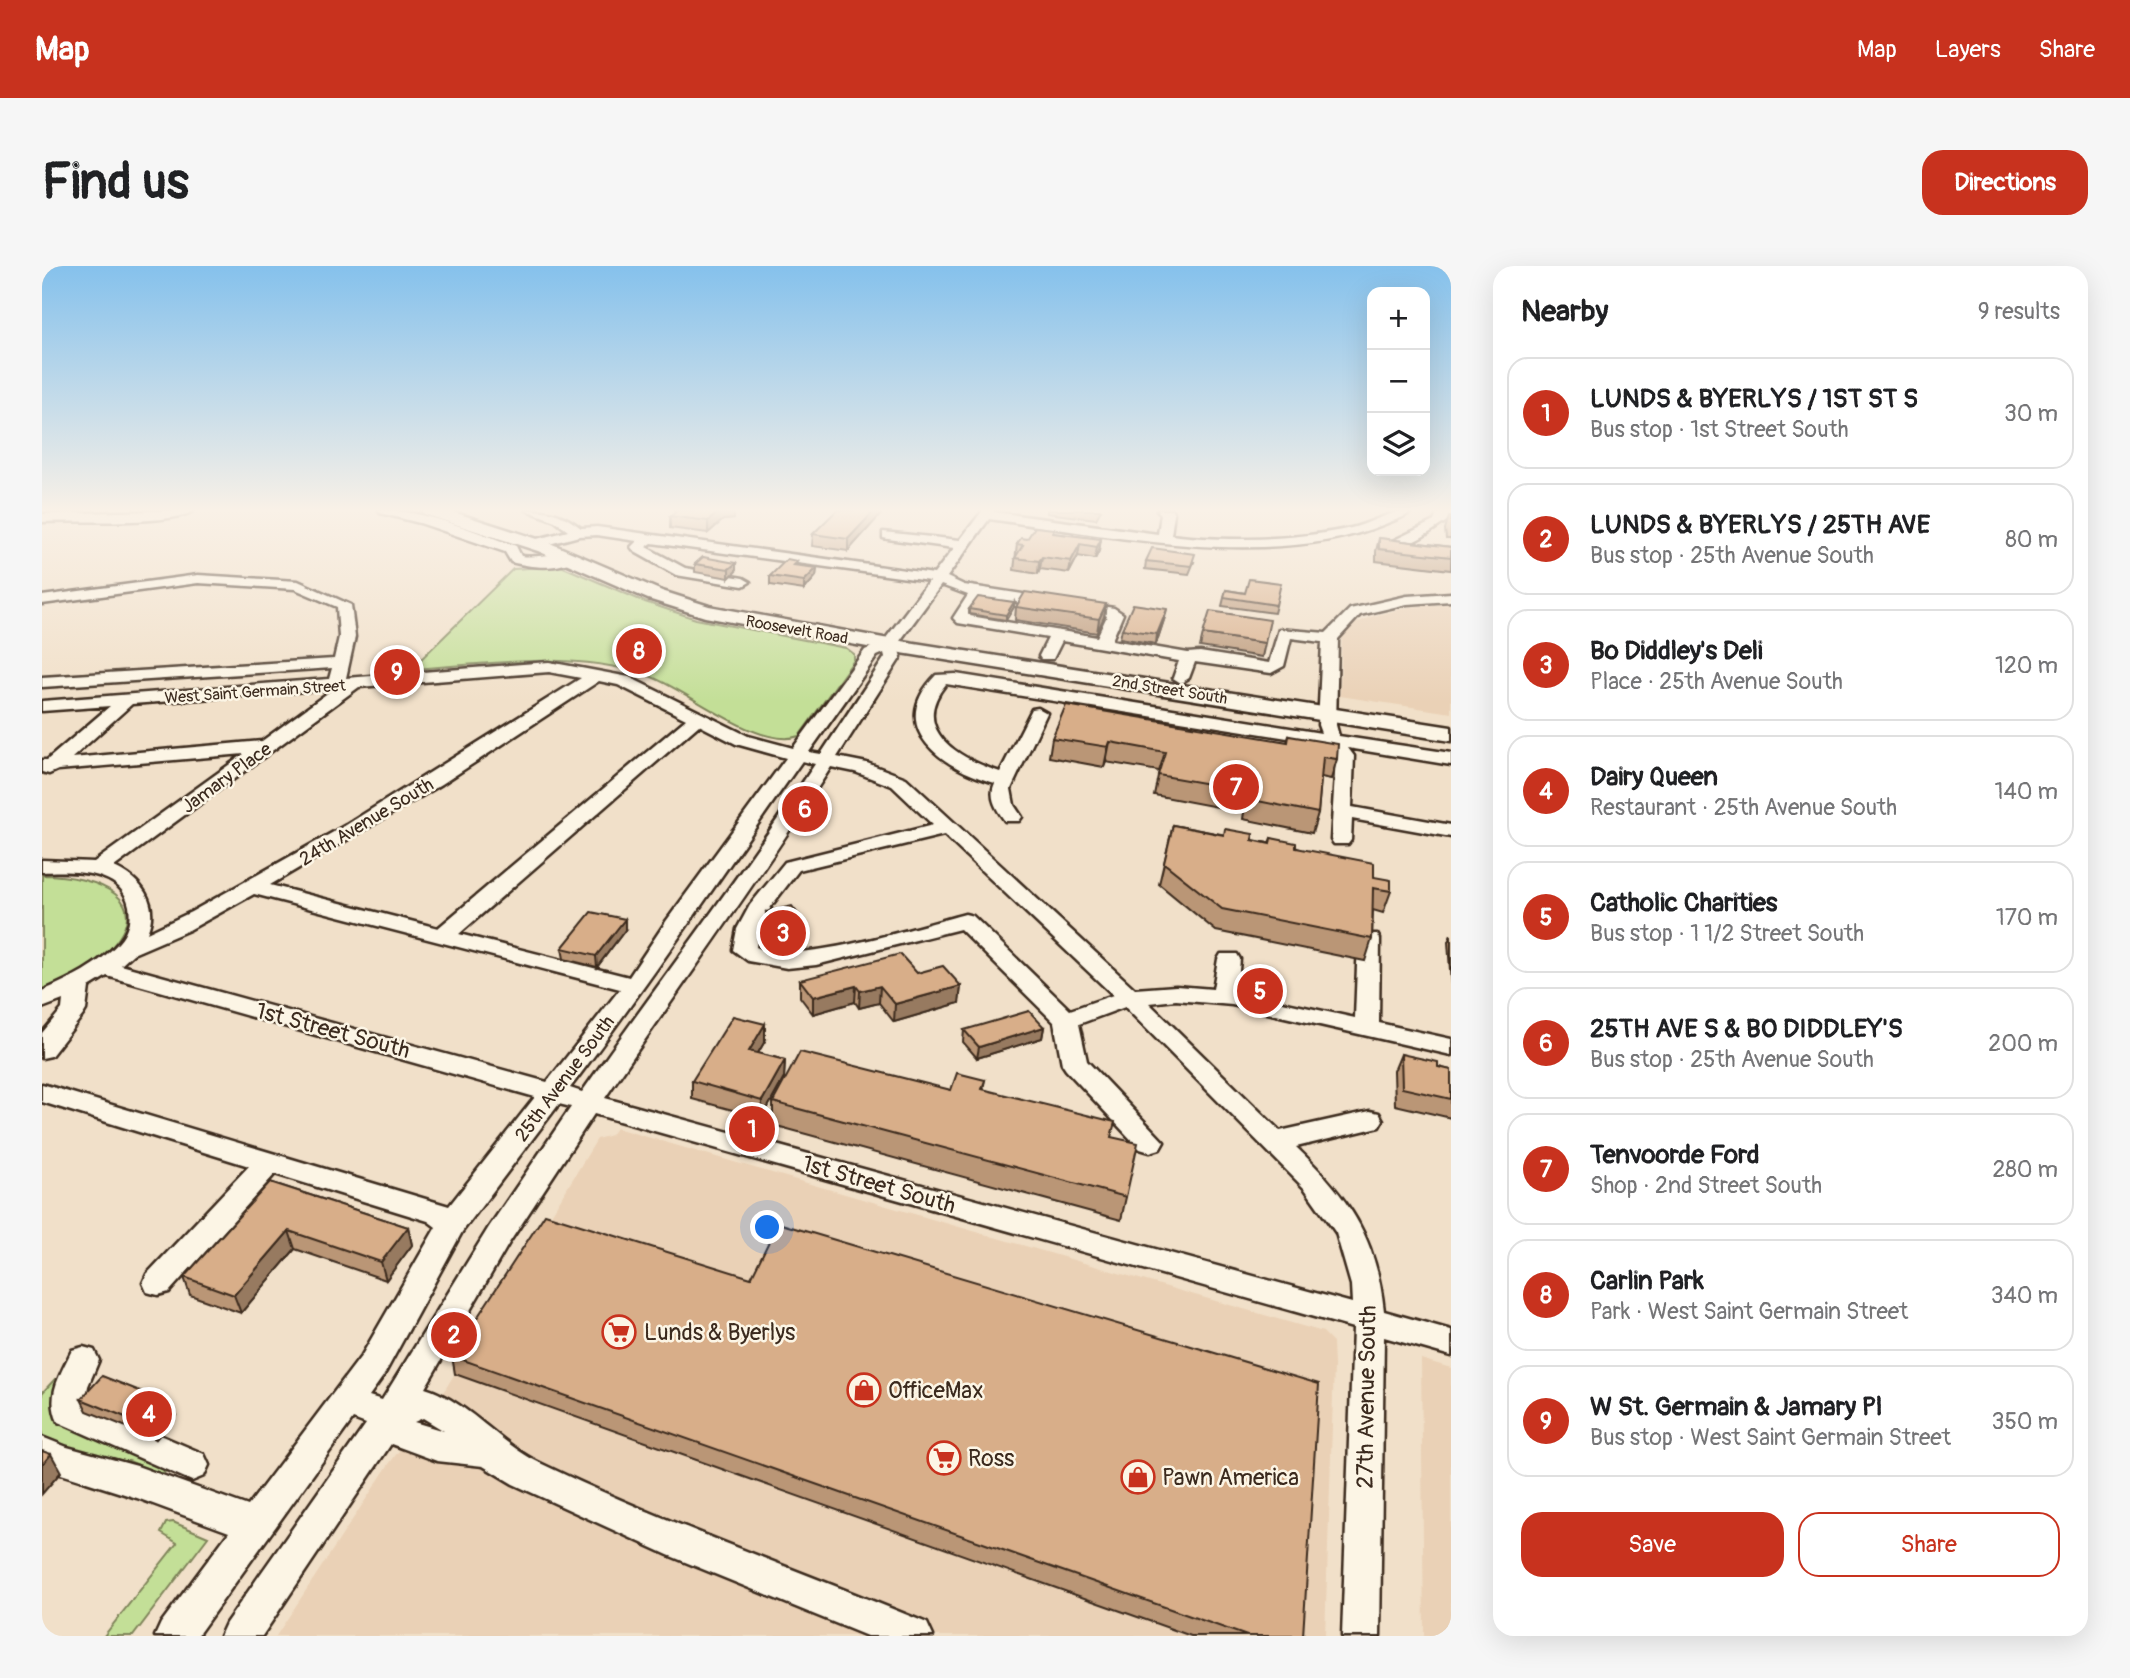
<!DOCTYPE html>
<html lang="en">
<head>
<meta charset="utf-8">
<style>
  :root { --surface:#fff; --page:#f6f6f6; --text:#202124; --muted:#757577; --line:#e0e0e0; --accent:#c8321e }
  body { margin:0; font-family:Pangolin,sans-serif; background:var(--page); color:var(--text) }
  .controls { position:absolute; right:21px; top:21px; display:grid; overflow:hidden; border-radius:14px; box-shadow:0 7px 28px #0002 }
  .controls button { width:63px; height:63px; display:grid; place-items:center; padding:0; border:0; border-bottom:2px solid var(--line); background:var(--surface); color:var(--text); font:35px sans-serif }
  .you { position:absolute; left:726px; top:962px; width:24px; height:24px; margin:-18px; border:5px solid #fff; border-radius:50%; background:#1a73e8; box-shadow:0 0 0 10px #1a73e833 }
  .badge { display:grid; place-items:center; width:46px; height:46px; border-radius:50%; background:var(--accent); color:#fff; font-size:23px; font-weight:700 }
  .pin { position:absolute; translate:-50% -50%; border:4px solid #fff; box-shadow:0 2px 7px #0006 }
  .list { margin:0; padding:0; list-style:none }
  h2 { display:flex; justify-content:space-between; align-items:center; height:91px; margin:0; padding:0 28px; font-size:30px }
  h2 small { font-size:23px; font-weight:400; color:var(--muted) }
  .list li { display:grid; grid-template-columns:46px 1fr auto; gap:21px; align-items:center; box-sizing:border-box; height:112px; margin:0 14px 14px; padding:0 14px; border:2px solid var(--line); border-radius:21px }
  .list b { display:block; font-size:26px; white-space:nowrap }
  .list p { margin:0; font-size:23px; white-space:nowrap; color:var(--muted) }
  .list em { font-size:23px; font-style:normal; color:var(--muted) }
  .actions { display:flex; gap:14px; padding:21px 28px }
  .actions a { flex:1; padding:16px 0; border:2px solid var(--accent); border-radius:21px; text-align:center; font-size:24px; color:var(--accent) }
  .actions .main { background:var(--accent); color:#fff }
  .icon { flex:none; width:38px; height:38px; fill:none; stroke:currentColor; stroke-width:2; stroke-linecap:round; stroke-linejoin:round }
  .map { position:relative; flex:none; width:1409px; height:1370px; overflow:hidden; border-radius:21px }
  header { display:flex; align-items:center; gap:42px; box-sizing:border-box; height:98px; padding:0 35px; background:var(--accent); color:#fff }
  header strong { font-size:33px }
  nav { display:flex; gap:38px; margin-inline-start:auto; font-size:24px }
  .intro { display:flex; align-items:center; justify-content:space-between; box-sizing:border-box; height:168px; padding:0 42px }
  h1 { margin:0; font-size:49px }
  .button { padding:18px 32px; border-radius:21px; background:var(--accent); color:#fff; font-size:24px; font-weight:700 }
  main { display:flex; gap:42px; padding:0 42px }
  aside { flex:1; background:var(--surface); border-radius:21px; box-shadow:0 7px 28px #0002 }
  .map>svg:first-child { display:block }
  .built { fill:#ead1b6 }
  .green { fill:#c3df97; stroke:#7f845a; stroke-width:2 }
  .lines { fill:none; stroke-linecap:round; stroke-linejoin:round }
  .minor-casing { stroke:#3b2a1e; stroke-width:5 }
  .major-casing { stroke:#3b2a1e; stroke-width:5 }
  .minor { fill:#fcf5e5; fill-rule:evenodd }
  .major { fill:#fcf5e5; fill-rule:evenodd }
  .wall { fill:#ba9676; stroke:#3b2a1e; stroke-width:2 }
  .shaded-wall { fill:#977a60; stroke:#3b2a1e; stroke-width:2 }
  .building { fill:#d8ae89; stroke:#3b2a1e; stroke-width:2 }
  .labels { text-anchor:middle; stroke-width:5; stroke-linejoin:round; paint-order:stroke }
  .far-street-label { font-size:16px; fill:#3b2a1e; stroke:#fcf5e5 }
  .street-label { font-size:19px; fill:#3b2a1e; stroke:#fcf5e5 }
  .near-street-label { font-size:23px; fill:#3b2a1e; stroke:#fcf5e5 }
  .near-poi-label { font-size:23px; fill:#3b2a1e; stroke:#fcf5e5; text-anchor:start }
</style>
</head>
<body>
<header>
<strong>Map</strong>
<nav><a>Map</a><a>Layers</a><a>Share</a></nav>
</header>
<div class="intro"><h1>Find us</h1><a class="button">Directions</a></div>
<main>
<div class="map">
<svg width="1409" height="1370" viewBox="0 0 1409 1370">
  <rect width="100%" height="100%" fill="#f1e0c9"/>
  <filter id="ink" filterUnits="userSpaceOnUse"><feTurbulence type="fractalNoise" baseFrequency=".0143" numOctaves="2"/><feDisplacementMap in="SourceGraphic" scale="14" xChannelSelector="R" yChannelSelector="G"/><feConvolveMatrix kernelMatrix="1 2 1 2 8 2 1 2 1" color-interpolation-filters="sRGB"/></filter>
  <g filter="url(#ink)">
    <path class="built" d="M1409 338V447L1298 430 1300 371 1308 360 1328 351 1368 341Z
      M574 862 1281 1066 1291 1076 1292 1100 1283 1370H234L347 1198 404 1122 555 873 569 869Z
      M1379 1093 1409 1102V1370H1382Z"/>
    <path class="green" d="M519 300 603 336 654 353 804 382 812 388V394L757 470C715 485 642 420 602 408 527 385 445 398 369 403L471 303Z
      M0 609C53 609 123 633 60 691 43 707 21 716 0 726Z
      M13 1113 19 1115 11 1142 18 1153 128 1204 118 1208 87 1195H67L45 1188 0 1170V1127Z
      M131 1256 166 1271 91 1370H62L135 1277 119 1267 124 1257Z"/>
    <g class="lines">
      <defs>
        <path id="minor" d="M152 244C135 260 29 254 0 256V248Z
          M337 244C384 244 430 265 474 280L479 290C495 293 522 283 534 292 518 305 488 301 469 296L463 286 378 257 338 247Z
          M484 244C507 244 521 248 539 262L555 261 892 308 912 282 846 273 841 272V266L918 274 941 244H953L952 246 1116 268 1119 248 1115 244H1130L1132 247 1129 269C1184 276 1256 274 1309 262 1331 257 1348 244 1371 244 1365 251 1352 254 1343 258 1229 305 1066 269 947 253L905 311 922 319 1072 342 1081 348 1070 374 1146 387 1158 386 1227 397 1237 363 1284 367 1308 343 1365 330 1409 327V335L1365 338 1318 349 1296 373 1294 459 1297 470 1409 487V499L1306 482 1312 490 1310 541 1409 559V571L1310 553 1309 574 1306 578H1292L1289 574 1294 491 1284 478 904 418C866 464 918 493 958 506L990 443 996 442 1005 447 969 523 972 539 980 551 977 555H963C955 544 946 531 953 517 903 503 841 463 894 409L914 408 1279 467 1276 459 1280 376 1249 372 1242 400 1229 407 1153 396 1147 412 1139 417 1131 412 1137 395 1020 375 1011 393H999L997 390 1006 372 916 357 911 352 926 329 899 319 855 379 859 391 795 491 825 497 864 512 1093 723 1134 720 1171 723 1176 693 1179 688H1195L1198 693 1195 726 1313 752 1316 673 1319 668H1335L1338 673 1337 757 1409 773V789L1190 739 1134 734 1107 737 1238 865 1328 845 1337 847 1341 854 1337 861 1254 881C1307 932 1334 970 1342 1045L1409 1064V1090L1342 1071 1338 1370H1300L1311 1062 552 848 467 977 383 1122C427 1136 456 1177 498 1197 624 1258 756 1303 885 1357L891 1370H825L626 1289 471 1218 441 1200 395 1195 349 1178 220 1370H178L184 1357 324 1158 311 1153 155 1370H113L119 1357 187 1266 95 1232 0 1202V1171L25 1181 95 1200 206 1240 320 1089 394 961 386 955 233 908 127 1026 116 1029 105 1026 101 1017 105 1008 207 900 0 836V818L407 940 493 831 65 710 47 721 44 744 41 749 9 790 0 792V767L20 743 21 734 0 742V725C28 713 57 699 77 676 86 666 89 653 87 640 80 603 29 605 0 606V594L52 596 202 488 16 504 7 508 0 506V494H5L68 440 0 445V435L287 413 290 402 0 421V411L292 393 297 371 295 341 253 323 156 317 0 338V330L156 309 256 315 309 339 313 371 304 412 507 396 587 411 706 470 751 482 823 384 841 376 887 315 610 277 604 281 643 302 701 312 708 316 701 320 634 309 593 286 589 281 595 275 555 269 537 270 492 282 487 281V275L526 265 513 255ZM939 331 1063 349 1065 350 1055 371 928 350ZM842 387 843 391 779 488 767 486 835 390ZM507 406 539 412 304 559 149 646 105 667C118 637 99 613 72 601L317 421ZM557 415 576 419 644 453 396 662 228 619 400 518ZM291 423 220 475 30 492 90 438ZM657 459 694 478 744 492 625 654 587 711 417 668ZM760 495 773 498C699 610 617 716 540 826L528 822C609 715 683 604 760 495ZM789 501 813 506 850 520 891 559 743 596 708 639 695 663 691 684 706 695 745 702 774 699 918 663 1012 756 1020 798 1024 804 1098 883 1108 886 1118 883 1122 876 1045 795 1037 758 1083 741 1263 923 1294 967 1309 1019 1310 1037 563 832C638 721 717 614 789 501ZM902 569 1071 729 1028 744 931 650 923 648C877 660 753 701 714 681L717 663 730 639 757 604ZM212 628 578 723 505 816 79 699 91 688 147 664ZM517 838 529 841 447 961 340 1134 327 1130 342 1109 420 966ZM381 1152 399 1163 402 1165 372 1156Z
          M1409 244V252C1394 262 1366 284 1346 281L1344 278 1392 255 1395 248Z
          M41 1081 52 1084 57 1094 46 1120 43 1137 162 1188 167 1199 162 1210 150 1215 16 1156C4 1130 18 1109 30 1084Z"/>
        <path id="major" d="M380 244H405L508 277 620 325 667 340 847 373 1409 461V475L847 385 663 351 606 333 496 285 382 248Z"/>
      </defs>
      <use href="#minor" class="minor-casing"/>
      <use href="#major" class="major-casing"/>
      <use href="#minor" class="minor"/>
      <use href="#major" class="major"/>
    </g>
    <path class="wall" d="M632 244H692V253L681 254 666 267 628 262V250L632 247Z
      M795 244H839V248L806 285 770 280 771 268Z
      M1005 244H1059L1054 253 1005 247Z
      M1407 251H1409V273H1404L1403 263Z
      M1012 263 1011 267 1059 273 1057 285 1053 293 1036 290 1027 307 998 303 996 308 972 304 975 278 985 273Z
      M1337 272 1409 281V304L1334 295V285Z
      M661 291 694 305 687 312 653 306V298Z
      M755 295 754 299 775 302 774 310 762 324 728 319V310Z
      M1104 295 1152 296 1147 308 1103 303Z
      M1184 324 1203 327 1234 339 1232 347 1180 340Z
      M972 336V341L964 354 927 348V343Z
      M1064 338 1062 351 1055 367 973 354 974 341Z
      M1123 351 1114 378 1078 372 1080 363Z
      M1161 368 1223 377 1220 391 1158 381Z
      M1247 470 1295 493 1289 513 1279 511 1276 547 1270 567 1201 553 1202 546 1112 529 1117 505 1064 496 1062 501 1007 491 1010 472 1245 476Z
      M1131 559 1227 577 1229 572 1332 611 1349 625 1341 647 1331 644 1330 673 1323 695 1174 665 1117 618Z
      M724 646 766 672 732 682 718 679 716 674V663L724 653Z
      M583 664 555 701 522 693 520 682Z
      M1409 669V719L1406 676Z
      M875 707 919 720 917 737 852 756 837 737 817 742 813 736 771 748 758 731V714Z
      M1002 761 1000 772 935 792 921 776 922 764Z
      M723 775 716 787 743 794 742 812 720 852 650 833V815Z
      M1359 788 1396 801 1409 804V852L1353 839 1352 805Z
      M943 814 941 823 1069 871 1084 931 1079 954 731 859V836L909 824Z
      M228 916 366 961 370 979 344 1014 253 983 199 1047 148 1029 142 1011Z
      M410 1090 1261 1370H1149L413 1108Z
      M39 1133 134 1149 114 1173 45 1145Z
      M1409 1354V1370H1399Z"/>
    <path class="shaded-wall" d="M679 244H692V253L681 254 666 267V255Z
      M833 244H839V248L806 285V273Z
      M1059 273 1057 285 1053 293 1055 281Z
      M1038 278 1036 290 1027 307 1029 295Z
      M1000 291 998 303 996 308 997 295Z
      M694 297V305L687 312V303Z
      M775 302 774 310 762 324V315Z
      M972 336V341L964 354V349Z
      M1064 338 1062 351 1055 367 1057 353Z
      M1125 343 1123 351 1114 378 1115 368Z
      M1068 476 1064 496 1062 501 1066 481Z
      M583 653V664L555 701 554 690Z
      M766 661V672L732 682V671Z
      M814 720 813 736 771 748V731Z
      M838 720 837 737 817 742 818 725Z
      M919 720 917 737 852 756 853 738Z
      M723 758V775L707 802V785Z
      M1002 761 1000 772 935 792 937 781Z
      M743 794 742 812 720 852V835Z
      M366 961 370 979 344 1014 339 996Z
      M247 965 253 983 199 1047 192 1029Z
      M128 1137 134 1149 114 1173 108 1161Z
      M9 1188 19 1206 0 1228V1199Z"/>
    <path class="building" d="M634 244H679L666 255 628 250 635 245Z
      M795 244H833L806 273 771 268Z
      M993 261 1012 263 1010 267 1059 273 1055 281 1038 278 1029 295 1000 291 997 295 973 292 981 279 975 278 979 272 985 273Z
      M1337 272 1409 281V291L1337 283Z
      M1110 282 1153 288 1149 300 1104 295Z
      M661 291 694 297 687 303 653 298Z
      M745 293 755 295 751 299 775 302 762 315 728 310Z
      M1207 313 1239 317 1234 339 1182 331 1184 324 1203 327Z
      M983 326 1064 338 1057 353 974 341Z
      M936 331 972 336 964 349 927 343Z
      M1091 338 1125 343 1115 368 1080 363Z
      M1168 345 1228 354 1223 377 1161 368Z
      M1024 439 1246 476 1247 470 1296 478 1295 493 1281 491 1276 547 1206 533 1207 525 1116 509 1123 486 1068 476 1066 481 1010 472Z
      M1131 559 1182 569 1183 563 1211 568 1210 574 1228 578 1229 572 1254 577V582L1332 597V611L1349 614V625L1331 622 1330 673 1180 643 1122 597Z
      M750 640 766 661 732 671 718 668 716 663 726 650 724 646Z
      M549 646 583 653 554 690 520 682Z
      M858 688 875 707 901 700 919 720 853 738 838 720 818 725 814 720 771 731 758 714Z
      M987 745 1002 761 937 781 922 764Z
      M691 750 723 758 707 785 743 794 720 835 650 815Z
      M758 786 909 824 915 807 943 814 940 823 1073 856 1069 871 1096 877 1084 931 731 836Z
      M1359 788 1396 796V801L1409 804V833L1360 822Z
      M228 916 366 961 339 996 247 965 192 1029 142 1011Z
      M503 948 709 1012 736 957 1277 1118 1261 1370H1205L410 1090Z
      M60 1110 128 1137 108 1161 39 1133Z
      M0 1185 9 1188 0 1199Z"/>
  </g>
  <linearGradient id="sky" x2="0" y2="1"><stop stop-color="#85c1ec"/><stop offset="0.56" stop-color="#f9f1e7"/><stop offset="1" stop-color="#f9f1e7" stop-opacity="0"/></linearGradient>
  <rect width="1409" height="436" fill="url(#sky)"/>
  <defs>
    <symbol id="supermarket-ring" viewBox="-11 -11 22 22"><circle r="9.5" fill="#fcf5e5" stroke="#c8321e" stroke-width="1.5"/><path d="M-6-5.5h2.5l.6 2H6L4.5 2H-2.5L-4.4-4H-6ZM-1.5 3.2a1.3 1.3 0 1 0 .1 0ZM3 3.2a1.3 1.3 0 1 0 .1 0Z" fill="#c8321e"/></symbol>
    <symbol id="shop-ring" viewBox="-11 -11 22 22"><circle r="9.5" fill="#fcf5e5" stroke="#c8321e" stroke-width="1.5"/><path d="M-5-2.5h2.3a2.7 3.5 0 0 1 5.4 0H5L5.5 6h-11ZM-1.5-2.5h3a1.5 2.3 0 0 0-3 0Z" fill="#c8321e"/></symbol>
  </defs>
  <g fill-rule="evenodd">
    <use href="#supermarket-ring" x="558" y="1047" width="38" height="38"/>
    <use href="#shop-ring" x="803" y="1105" width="38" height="38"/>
    <use href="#supermarket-ring" x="883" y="1173" width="38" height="38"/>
    <use href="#shop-ring" x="1077" y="1192" width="38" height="38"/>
  </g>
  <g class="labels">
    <g class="far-street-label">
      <text transform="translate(755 363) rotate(10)" y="6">Roosevelt Road</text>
      <text transform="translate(1128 423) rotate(9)" y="6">2nd Street South</text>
      <text transform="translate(213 425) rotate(-4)" y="6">West Saint Germain Street</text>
    </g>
    <g class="street-label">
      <text transform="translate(184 511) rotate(-36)" y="7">Jamary Place</text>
      <text transform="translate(324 555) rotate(-31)" y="7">24th Avenue South</text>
      <text transform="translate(522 812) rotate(-53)" y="7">25th Avenue South</text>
    </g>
    <g class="near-street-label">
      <text transform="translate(291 764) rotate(15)" y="8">1st Street South</text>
      <text transform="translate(837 918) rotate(16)" y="8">1st Street South</text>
      <text transform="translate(1324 1131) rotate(-89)" y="8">27th Avenue South</text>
    </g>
    <g class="near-poi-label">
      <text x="602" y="1074">Lunds &amp; Byerlys</text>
      <text x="846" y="1132">OfficeMax</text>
      <text x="926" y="1200">Ross</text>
      <text x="1120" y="1219">Pawn America</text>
    </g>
  </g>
</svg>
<div class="controls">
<button>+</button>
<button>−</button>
<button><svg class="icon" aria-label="layers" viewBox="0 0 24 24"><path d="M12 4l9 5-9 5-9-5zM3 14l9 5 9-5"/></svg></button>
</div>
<div class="you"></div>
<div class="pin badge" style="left:710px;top:863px">1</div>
<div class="pin badge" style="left:412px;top:1069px">2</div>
<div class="pin badge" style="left:741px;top:667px">3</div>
<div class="pin badge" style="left:107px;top:1148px">4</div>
<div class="pin badge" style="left:1218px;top:725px">5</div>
<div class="pin badge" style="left:763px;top:543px">6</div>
<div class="pin badge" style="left:1194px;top:521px">7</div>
<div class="pin badge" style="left:597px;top:385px">8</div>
<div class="pin badge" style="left:355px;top:406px">9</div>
</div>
<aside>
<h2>Nearby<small>9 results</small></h2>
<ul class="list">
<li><span class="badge">1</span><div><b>LUNDS &amp; BYERLYS / 1ST ST S</b><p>Bus stop · 1st Street South</p></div><em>30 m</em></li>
<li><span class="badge">2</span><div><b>LUNDS &amp; BYERLYS / 25TH AVE</b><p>Bus stop · 25th Avenue South</p></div><em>80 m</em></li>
<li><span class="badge">3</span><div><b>Bo Diddley's Deli</b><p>Place · 25th Avenue South</p></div><em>120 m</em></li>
<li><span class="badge">4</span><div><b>Dairy Queen</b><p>Restaurant · 25th Avenue South</p></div><em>140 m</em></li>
<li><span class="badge">5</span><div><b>Catholic Charities</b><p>Bus stop · 1 1/2 Street South</p></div><em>170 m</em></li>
<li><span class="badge">6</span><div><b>25TH AVE S &amp; BO DIDDLEY'S</b><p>Bus stop · 25th Avenue South</p></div><em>200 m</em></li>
<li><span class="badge">7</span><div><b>Tenvoorde Ford</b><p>Shop · 2nd Street South</p></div><em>280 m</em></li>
<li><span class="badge">8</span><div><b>Carlin Park</b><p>Park · West Saint Germain Street</p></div><em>340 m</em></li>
<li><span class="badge">9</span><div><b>W St. Germain &amp; Jamary Pl</b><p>Bus stop · West Saint Germain Street</p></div><em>350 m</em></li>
</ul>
<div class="actions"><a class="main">Save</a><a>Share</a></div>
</aside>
</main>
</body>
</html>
